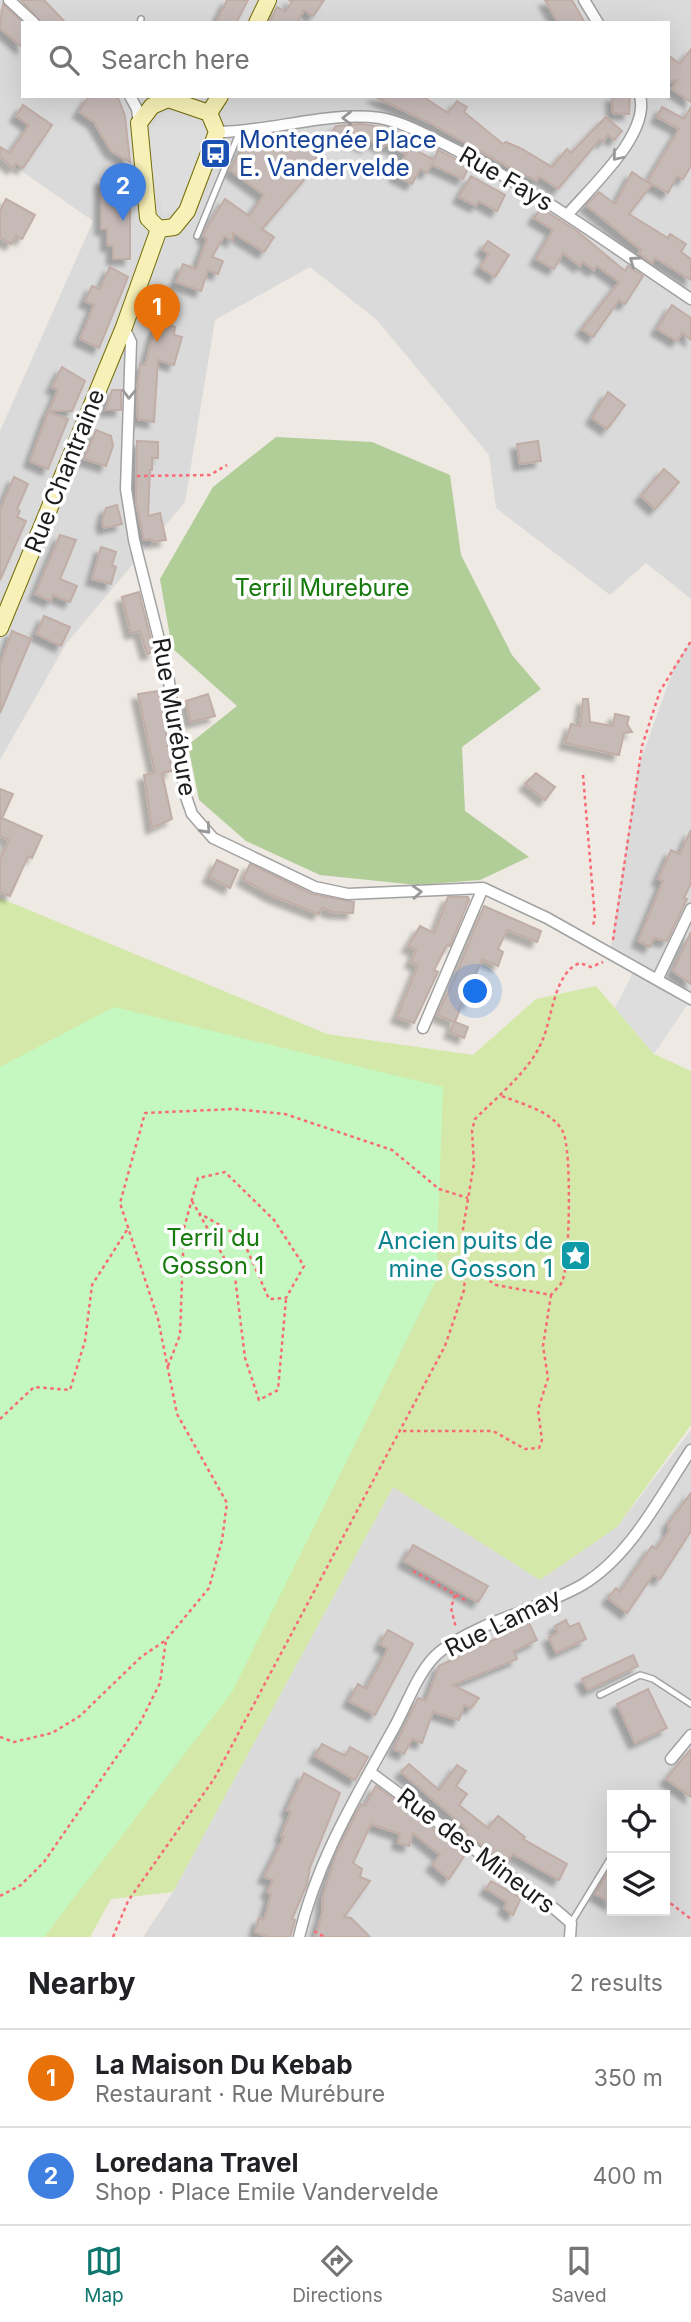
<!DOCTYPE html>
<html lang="en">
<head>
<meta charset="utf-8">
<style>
  :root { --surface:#fff; --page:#f6f6f6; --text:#202124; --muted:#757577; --line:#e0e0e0; --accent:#0f766e }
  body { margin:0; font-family:Inter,sans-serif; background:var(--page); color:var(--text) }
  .controls { position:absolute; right:21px; bottom:21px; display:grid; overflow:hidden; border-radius:0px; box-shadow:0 7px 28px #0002 }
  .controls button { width:63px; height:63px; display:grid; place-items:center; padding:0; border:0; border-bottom:2px solid var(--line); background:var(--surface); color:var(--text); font:35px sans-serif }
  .you { position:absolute; left:476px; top:992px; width:24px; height:24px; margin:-18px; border:5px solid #fff; border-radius:50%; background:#1a73e8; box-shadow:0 0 0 10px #1a73e833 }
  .badge { display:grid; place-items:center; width:46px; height:46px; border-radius:50%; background:var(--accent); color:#fff; font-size:23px; font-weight:700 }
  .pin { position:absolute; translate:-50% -58px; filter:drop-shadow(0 2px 4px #0008) }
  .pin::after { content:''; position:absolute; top:37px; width:24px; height:21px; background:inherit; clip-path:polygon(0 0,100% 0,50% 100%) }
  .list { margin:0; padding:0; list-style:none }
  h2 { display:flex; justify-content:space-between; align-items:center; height:91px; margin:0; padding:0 28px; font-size:30px }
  h2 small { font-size:23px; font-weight:400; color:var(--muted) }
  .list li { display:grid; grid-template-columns:46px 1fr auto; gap:21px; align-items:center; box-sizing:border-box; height:98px; padding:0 28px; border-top:2px solid var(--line) }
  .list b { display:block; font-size:26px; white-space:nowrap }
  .list p { margin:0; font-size:23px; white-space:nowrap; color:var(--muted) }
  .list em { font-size:23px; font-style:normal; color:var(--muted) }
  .icon { flex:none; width:38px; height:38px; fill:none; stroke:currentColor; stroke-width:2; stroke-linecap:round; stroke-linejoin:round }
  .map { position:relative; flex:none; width:691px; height:1937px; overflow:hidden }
  .search { position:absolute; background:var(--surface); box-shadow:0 7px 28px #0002; left:21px; right:21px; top:21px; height:77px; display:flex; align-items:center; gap:18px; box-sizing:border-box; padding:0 24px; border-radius:0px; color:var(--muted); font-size:26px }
  .sheet { height:287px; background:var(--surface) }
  nav { display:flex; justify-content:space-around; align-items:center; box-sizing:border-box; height:98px; border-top:2px solid var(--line); background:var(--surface); font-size:19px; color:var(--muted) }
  nav a { display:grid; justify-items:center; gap:4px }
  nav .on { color:var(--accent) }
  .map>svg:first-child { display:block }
  .residential { fill:#dbdada; fill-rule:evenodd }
  .grass { fill:#d3e8a9 }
  .forest { fill:#b1cd98 }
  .park { fill:#c5f8c0 }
  .parking { fill:#ddd }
  .building { fill:#c6bab7; stroke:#c0ada6; stroke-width:2; filter:url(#shadow) }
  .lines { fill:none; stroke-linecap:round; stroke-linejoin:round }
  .lane-casing { stroke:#a1a1a1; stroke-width:8 }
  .street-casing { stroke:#a1a1a1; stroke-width:13 }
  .secondary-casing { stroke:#726c06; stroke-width:18 }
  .path { stroke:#f86b75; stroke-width:2.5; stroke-dasharray:3.5 3.5; stroke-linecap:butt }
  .lane { stroke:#fff; stroke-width:5 }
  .street { stroke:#fff; stroke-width:10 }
  .secondary { stroke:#f8f1b7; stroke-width:16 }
  .oneway { stroke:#999 }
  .labels { text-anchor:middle; stroke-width:7; stroke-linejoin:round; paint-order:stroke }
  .transit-label { font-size:24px; fill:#164399; stroke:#fff; text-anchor:start }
  .street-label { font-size:24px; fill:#1d1d1d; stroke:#fff }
  .park-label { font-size:24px; fill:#167a0d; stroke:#fff }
  .culture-label { font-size:24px; fill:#0d838f; stroke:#fff; text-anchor:end }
</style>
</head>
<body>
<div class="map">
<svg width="691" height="1937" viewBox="0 0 691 1937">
  <defs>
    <filter id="shadow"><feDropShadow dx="-6" dy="6" stdDeviation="2" flood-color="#0004"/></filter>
  </defs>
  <rect width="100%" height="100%" fill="#eee9e3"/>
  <path class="residential" d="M0 0H691V599L646 563 610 595 496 508 489 455 377 320 310 267 215 320 185 502 66 644 0 760V431L93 221 0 156ZM23 23H668V96H23Z
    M691 641V994L657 973 610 952 638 767 675 665Z
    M691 1430V1937H143L173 1892 393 1487 540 1580 617 1527ZM612 1795H665V1911H612Z"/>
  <path class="grass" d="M0 898 327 1034 473 1055 536 999 596 986 654 1054 691 1071V1425L617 1527 540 1580 393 1487 173 1892 111 1899 90 1937H0Z"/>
  <path class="forest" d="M276 437 372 442 450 475 461 555 512 655 541 689 462 747 465 811 529 857 480 880 417 885 320 875 246 841 199 800 188 745 237 706 172 648 160 579 213 487Z"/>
  <path class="park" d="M114 1007 443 1087 436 1281 232 1692 44 1937H0V1067Z"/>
  <path class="parking" d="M174 111 199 119 206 131V145L179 206 172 212 163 214 161 199H152L149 131 164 114Z
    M633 973 687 1005 654 1054 615 1008Z"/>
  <path class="building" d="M21 0H44L66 23H42Z
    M227 0H248L236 23H216Z
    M289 0H324L313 16 304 10 298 20 303 23H269L277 7 285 12 292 2Z
    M545 0H572L585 23H558Z
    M3 4 23 23V48L0 28Z
    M691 49V102L672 89 677 80 668 82V55L680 64Z
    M89 96H115L119 100 125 116 130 162 111 151 94 122 79 112Z
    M373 96H422L448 113 457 101 467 107 464 112 503 144 506 142 522 149 552 167 567 149 571 153 606 117 622 131 614 140 608 135 603 142 600 139 558 189 539 176 537 181 512 169 432 124Z
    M612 96H630L629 114 613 113Z
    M23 105 52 125 23 168 16 164 13 168 0 157V147L10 153 29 125 16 116Z
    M662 107 684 119 691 107V166L683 179 677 176 668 193 648 182 652 184 629 214 668 238 670 234 686 244 681 252 691 259V280L655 258 652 263 646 259 639 253 641 250 586 205 599 192 615 204 632 172 647 182 679 129 657 117Z
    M360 124 384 127 415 138 406 154 385 144 383 147 370 140 366 147 354 140 352 143 345 138 344 142 331 134 336 126Z
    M290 133H304L300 141 318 156 305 171 309 174 262 229 274 237 264 252 233 233V241L224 236 212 257 223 261 218 274 208 270 201 291 176 282 183 264 196 269 207 239 203 236 205 231 225 199 249 216 264 195 230 170 249 138 269 135 286 142Z
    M410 147 434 160 438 150 469 166 463 179 432 165 433 162 427 173 420 169 412 184 395 175Z
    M471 176 505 195 497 211 479 201 476 206 459 197Z
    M101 179H130V259H113V246L107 245V229H101Z
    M6 199 35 215 22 239 16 236 11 244 0 238V211Z
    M541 208 577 231 625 271 628 266 643 276 625 304 619 300 593 337 582 329 619 282 597 266 594 270 583 262 580 266 563 253 554 269 536 259 553 230 534 218Z
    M488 241 509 255 495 277 480 267 489 254 482 249Z
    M110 267 128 277 99 348 80 339 94 305 85 301 92 286 100 289Z
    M672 305 691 318V340L682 333 677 341 657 329Z
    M161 323 175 327 174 335 182 337 174 365 158 360 154 422 138 419 137 392 140 364 145 365 154 332Z
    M62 367 85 381 72 411H49L58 390 52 387Z
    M112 390H121V410H106Z
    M608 392 625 405 607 429 592 418Z
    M48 412 68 419 48 469 30 461Z
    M96 430 111 436 113 446 106 466 84 459Z
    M137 441 158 442V458H152V470H150L148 516 160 513 166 540 153 542 152 539 144 540 136 503Z
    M538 441 541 461 520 464 517 444Z
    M664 469 679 482 655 509 641 496Z
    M14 477 28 484 17 509 20 511 17 517 26 521 0 580V510Z
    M117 505 122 524 104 528 102 521 106 508Z
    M60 535 76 540 60 579 77 586 70 602 53 595 51 601 35 594Z
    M101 547 116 552 112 565 116 567 111 584 92 579Z
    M139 592 154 652 147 654 140 631 131 633 122 597Z
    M44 616 70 627 61 646 36 634Z
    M12 631 31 639 0 713V665Z
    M159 691 172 771 162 773 172 819 152 828 144 775 155 773 138 694Z
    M208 694 215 716 191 722 186 701Z
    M583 699H588L590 722 613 726 615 714 629 717 627 724 632 732 624 733 619 755 565 743 571 724 580 726Z
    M536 773 555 787 545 800 525 784Z
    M0 789 13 794 2 818 42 836 32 858 28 856 10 896 0 892V859L9 840 0 836Z
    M691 830V883L684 898 687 899 667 941 654 938 650 947 638 941 663 881 658 879 671 850 680 854Z
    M217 860 238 870 230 888 209 877Z
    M250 864 312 894 354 902 353 913 332 912 322 907 319 914 273 896 243 879Z
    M448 897H468L469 900 450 946 447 945 434 970 438 972 414 1023 397 1017 418 965 411 962 416 950 408 946 420 926 434 933Z
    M484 906 541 931 537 942 507 930 498 949 503 952 498 966 482 959 470 988 475 989 469 1003 463 1001 455 1022 468 1027 464 1038 450 1032 454 1022 437 1015 455 978Z
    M691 932V984L673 971Z
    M691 1493V1531L660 1579 653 1575 627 1613 608 1598 616 1588 620 1592 652 1546 656 1549 669 1531 668 1524Z
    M413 1545 488 1586 478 1602 404 1561Z
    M566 1620 569 1627 579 1623 586 1639 556 1653 549 1637 558 1633 555 1626Z
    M529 1623 537 1640 514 1651 517 1659 453 1685 479 1698 471 1708 464 1705 459 1720 433 1712 422 1743 412 1739 404 1754 394 1749 418 1698 426 1701 439 1666Z
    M388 1630 413 1644 375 1715 349 1701 358 1684 366 1689 388 1649 380 1644Z
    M633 1655 638 1666 588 1690 582 1679Z
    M648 1689 667 1728 635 1743 617 1704Z
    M322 1744 345 1756 350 1747 368 1757 355 1780 315 1756Z
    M691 1749V1797L666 1779Z
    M409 1764 439 1790 457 1765 466 1771 456 1786 467 1794 459 1805 488 1828 498 1816 525 1837 523 1839 567 1864 559 1880 513 1854 506 1863 464 1832 467 1829 401 1772Z
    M304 1773 340 1793 310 1867 307 1884 292 1919 295 1920 290 1937H268L255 1932 259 1918 264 1920 271 1894 267 1892 273 1880 264 1877 284 1837 281 1836 291 1812 287 1810Z
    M376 1786 466 1853 449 1879 432 1865 440 1855 413 1833 409 1846 398 1843 400 1834 371 1824 353 1863 362 1869 360 1877 370 1881 344 1917 351 1918 370 1937H315L322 1914 323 1895 338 1850 361 1804 365 1806Z
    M612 1865V1904L595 1894Z
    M491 1881 521 1898 513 1915 504 1908 507 1902 486 1889Z"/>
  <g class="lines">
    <defs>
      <path id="lane" d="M140 23 141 19
        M197 236 240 131
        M600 1695 640 1675 653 1679 691 1704
        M571 1923 610 1859"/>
      <path id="street" d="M9 0 34 23
        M584 0 598 23
        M130 96 137 109 139 123
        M217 132C271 132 326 111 380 118 404 122 432 138 454 149 538 191 613 247 691 299
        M568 214C592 186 650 134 640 96
        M124 327 131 342 126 489 134 540 168 675 185 794 192 814 213 838 315 887 348 894 483 888 547 918 691 999
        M658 978 691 909
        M423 1028 483 888
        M671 1759 691 1735
        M370 1772 556 1910 571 1923 570 1937
        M299 1937C317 1860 357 1795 395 1726 408 1702 420 1666 442 1650 483 1620 538 1610 582 1585 631 1556 660 1496 691 1450"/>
      <path id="secondary" d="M257 23 268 0
        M168 99 209 113 217 132 187 211 174 227 159 229 148 218 139 123 152 106Z
        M209 113 220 96
        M0 628 124 327 159 229"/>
    </defs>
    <use href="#lane" class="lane-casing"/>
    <use href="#street" class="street-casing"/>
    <use href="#secondary" class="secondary-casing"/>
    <path class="path" d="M137 476 210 475 227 465
      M583 775 595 919 592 928
      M613 940 642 746 660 691 691 641
      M192 1201 235 1277 245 1358 259 1400 278 1390 286 1299
      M466 1265 496 1285 551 1295C554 1291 560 1286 562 1282 570 1264 572 1150 563 1132 553 1111 519 1103 499 1095
      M168 1366 180 1335 184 1228 198 1178 225 1172 274 1220 304 1266 286 1298 269 1299 242 1238 199 1213
      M0 1419 34 1387 70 1390 85 1341 92 1285 129 1227
      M403 1431H493L525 1449 539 1448 542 1440 538 1410 548 1378 543 1346 551 1295
      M413 1571 467 1601
      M455 1595 451 1608 456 1628
      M0 1737 14 1742 52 1733 80 1716 141 1657 166 1640 209 1588 222 1540 227 1503 177 1414 158 1319 120 1203 145 1113 234 1109 285 1114 392 1150 439 1189 468 1198
      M0 1896 21 1885 44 1862 140 1723 160 1683 166 1640
      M665 1899 691 1919
      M314 1931 325 1937
      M113 1937 128 1901 214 1779 445 1346 464 1290 466 1265 463 1229 474 1163 472 1131 475 1119C499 1095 530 1071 543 1039 552 1017 555 971 580 963L591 967 603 962"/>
    <use href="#lane" class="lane"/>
    <use href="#street" class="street"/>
    <use href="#secondary" class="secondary"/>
  </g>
  <defs><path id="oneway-chevron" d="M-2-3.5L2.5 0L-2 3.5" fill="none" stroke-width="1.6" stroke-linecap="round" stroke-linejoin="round" transform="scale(1.75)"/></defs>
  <g class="oneway">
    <use href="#oneway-chevron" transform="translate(347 118) rotate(-180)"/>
    <use href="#oneway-chevron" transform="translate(617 156) rotate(130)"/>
    <use href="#oneway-chevron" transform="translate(634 261) rotate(-145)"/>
    <use href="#oneway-chevron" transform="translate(129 394) rotate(92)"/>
    <use href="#oneway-chevron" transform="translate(206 829) rotate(48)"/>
    <use href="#oneway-chevron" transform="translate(417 892) rotate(-4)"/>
  </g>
  <defs>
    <symbol id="bus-square" viewBox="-11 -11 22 22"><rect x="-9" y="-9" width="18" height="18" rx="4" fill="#1a4fb4" stroke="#fff"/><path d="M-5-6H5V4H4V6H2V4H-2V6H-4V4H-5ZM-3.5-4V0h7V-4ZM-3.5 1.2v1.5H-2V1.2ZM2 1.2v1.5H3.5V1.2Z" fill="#fff"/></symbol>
    <symbol id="sight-square" viewBox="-11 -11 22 22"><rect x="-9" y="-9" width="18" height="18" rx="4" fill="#0f9aa8" stroke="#fff"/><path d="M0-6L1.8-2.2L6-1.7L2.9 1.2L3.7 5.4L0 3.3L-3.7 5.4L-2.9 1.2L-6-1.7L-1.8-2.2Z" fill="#fff"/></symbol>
  </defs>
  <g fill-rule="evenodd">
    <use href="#bus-square" x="198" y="136" width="35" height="35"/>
    <use href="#sight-square" x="558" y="1238" width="35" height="35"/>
  </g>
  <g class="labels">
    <g class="transit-label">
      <text x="239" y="148">Montegnée Place<tspan x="239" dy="28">E. Vandervelde</tspan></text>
    </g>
    <g class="street-label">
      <text transform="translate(506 179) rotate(30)" y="8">Rue Fays</text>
      <text transform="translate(65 471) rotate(-68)" y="8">Rue Chantraine</text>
      <text transform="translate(174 717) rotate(80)" y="8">Rue Murébure</text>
      <text transform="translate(503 1623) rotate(-26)" y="8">Rue Lamay</text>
      <text transform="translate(476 1851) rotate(37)" y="8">Rue des Mineurs</text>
    </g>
    <g class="park-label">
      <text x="322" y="596">Terril Murebure</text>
      <text x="213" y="1246">Terril du<tspan x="213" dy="28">Gosson 1</tspan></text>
    </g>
    <g class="culture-label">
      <text x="553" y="1249">Ancien puits de<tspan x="553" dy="28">mine Gosson 1</tspan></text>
    </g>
  </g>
</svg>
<div class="controls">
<button><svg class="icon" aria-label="locate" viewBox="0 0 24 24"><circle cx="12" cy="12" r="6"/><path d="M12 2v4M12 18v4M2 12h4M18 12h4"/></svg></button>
<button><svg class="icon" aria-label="layers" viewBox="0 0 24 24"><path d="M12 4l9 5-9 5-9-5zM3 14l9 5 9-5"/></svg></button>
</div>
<div class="you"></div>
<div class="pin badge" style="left:157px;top:342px;background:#e8710a">1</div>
<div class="pin badge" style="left:123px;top:221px;background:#3f7fe0">2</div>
<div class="search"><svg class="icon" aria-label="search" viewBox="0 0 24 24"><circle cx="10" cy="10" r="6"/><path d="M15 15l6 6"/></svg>Search here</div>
</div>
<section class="sheet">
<h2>Nearby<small>2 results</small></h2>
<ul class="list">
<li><span class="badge" style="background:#e8710a">1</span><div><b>La Maison Du Kebab</b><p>Restaurant · Rue Murébure</p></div><em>350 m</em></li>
<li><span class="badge" style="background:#3f7fe0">2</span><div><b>Loredana Travel</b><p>Shop · Place Emile Vandervelde</p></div><em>400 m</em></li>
</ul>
</section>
<nav>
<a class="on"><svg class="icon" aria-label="map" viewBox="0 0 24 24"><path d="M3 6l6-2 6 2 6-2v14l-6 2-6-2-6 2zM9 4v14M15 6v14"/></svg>Map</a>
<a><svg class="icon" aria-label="directions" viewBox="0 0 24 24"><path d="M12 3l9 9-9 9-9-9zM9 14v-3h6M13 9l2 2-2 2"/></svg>Directions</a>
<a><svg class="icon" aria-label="saved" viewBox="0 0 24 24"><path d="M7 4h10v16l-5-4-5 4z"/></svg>Saved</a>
</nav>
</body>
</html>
